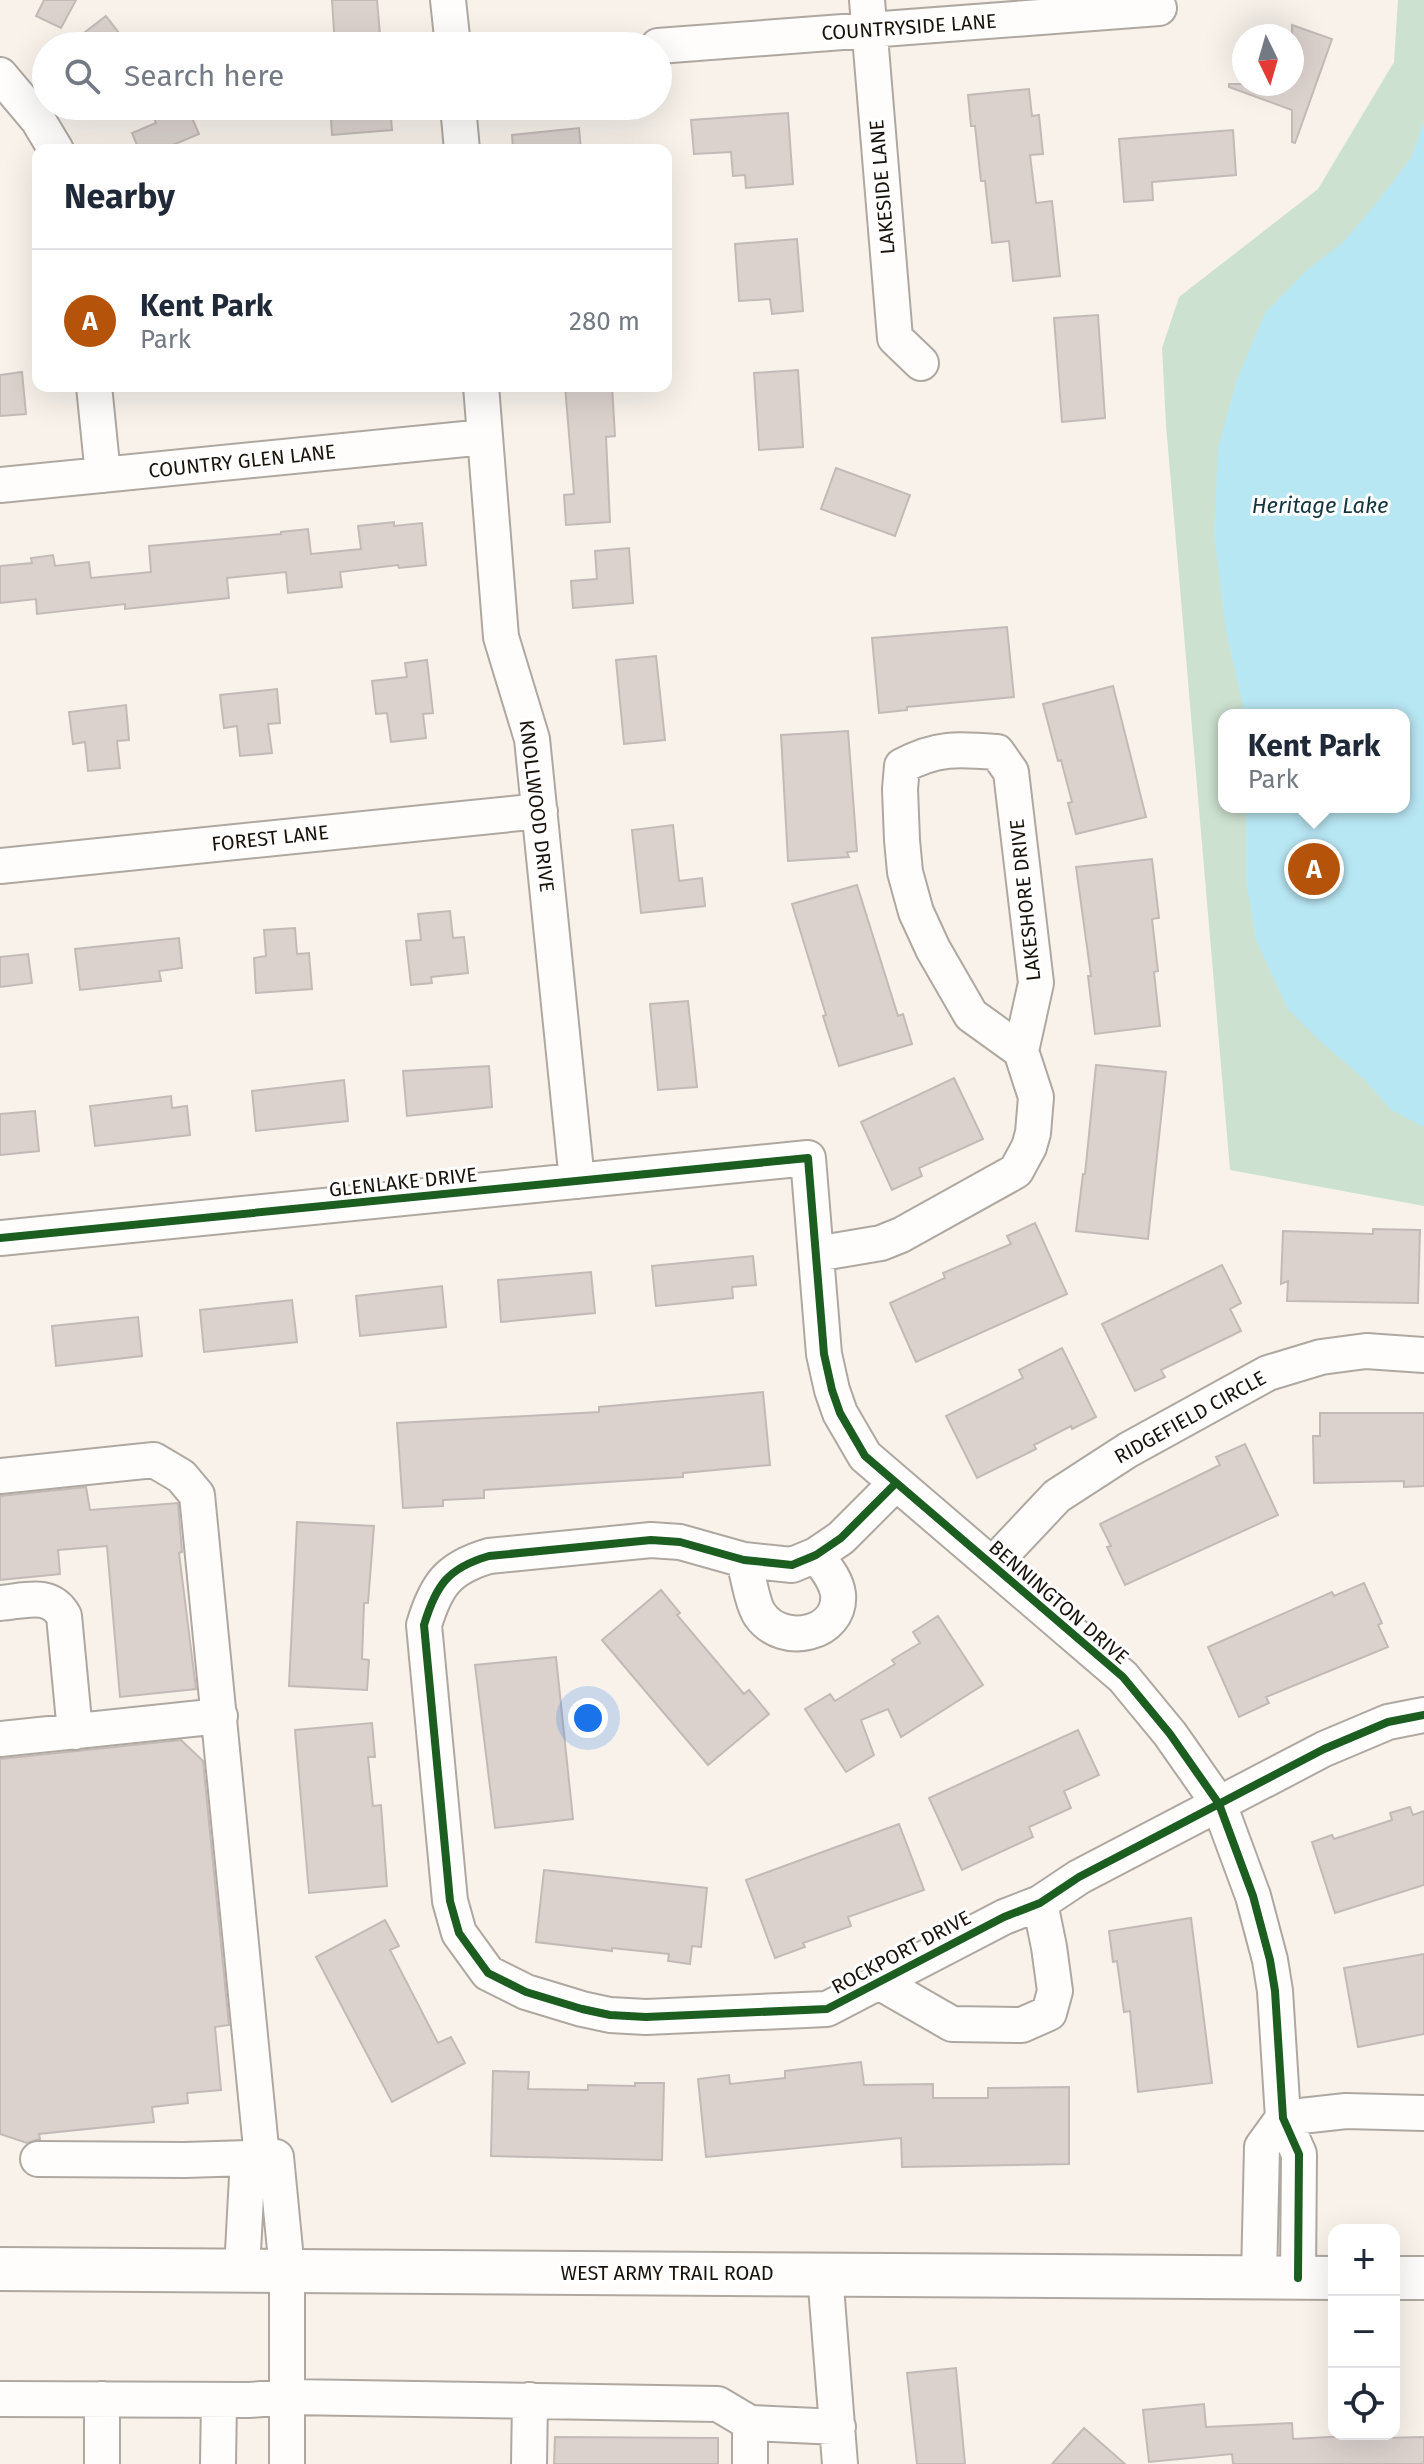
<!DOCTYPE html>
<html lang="en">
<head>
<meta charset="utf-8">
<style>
  :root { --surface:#fff; --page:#f2f2f3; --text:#1f2937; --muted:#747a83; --line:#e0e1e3; --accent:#b45309 }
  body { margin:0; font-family:"Fira Sans",sans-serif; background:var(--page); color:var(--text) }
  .controls { position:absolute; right:24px; bottom:24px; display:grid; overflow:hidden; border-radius:16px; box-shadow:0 8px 32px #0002 }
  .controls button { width:72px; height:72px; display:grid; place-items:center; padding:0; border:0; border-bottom:2px solid var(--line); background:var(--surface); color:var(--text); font:40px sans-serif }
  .compass { position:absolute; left:1232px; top:24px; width:72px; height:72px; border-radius:50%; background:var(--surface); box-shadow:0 8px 32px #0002; rotate:175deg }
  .you { position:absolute; left:588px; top:1718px; width:28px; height:28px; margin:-20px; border:6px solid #fff; border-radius:50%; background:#1a73e8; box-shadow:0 0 0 12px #1a73e833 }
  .badge { display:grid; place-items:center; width:52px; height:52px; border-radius:50%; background:var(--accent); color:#fff; font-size:26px; font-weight:700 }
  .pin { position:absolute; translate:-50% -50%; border:4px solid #fff; box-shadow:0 2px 8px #0006 }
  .popup { position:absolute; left:1218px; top:709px; width:192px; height:104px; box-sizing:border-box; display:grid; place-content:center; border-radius:16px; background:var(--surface); filter:drop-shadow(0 2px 6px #0005); font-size:26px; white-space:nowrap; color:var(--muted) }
  .popup b { font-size:30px; color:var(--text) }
  .popup::after { content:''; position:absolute; left:50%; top:100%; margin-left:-16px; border:16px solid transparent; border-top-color:var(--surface) }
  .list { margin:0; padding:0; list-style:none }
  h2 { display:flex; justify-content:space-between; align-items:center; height:104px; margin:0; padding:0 32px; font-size:34px }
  h2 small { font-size:26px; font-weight:400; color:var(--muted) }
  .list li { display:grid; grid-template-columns:52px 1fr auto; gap:24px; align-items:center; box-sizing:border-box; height:144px; padding:0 32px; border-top:2px solid var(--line) }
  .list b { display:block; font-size:30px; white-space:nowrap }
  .list p { margin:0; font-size:26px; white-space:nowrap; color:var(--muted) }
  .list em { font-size:26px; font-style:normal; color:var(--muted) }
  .icon { flex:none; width:44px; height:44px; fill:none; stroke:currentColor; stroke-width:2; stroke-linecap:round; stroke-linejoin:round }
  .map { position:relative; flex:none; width:1424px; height:2464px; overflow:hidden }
  .search { position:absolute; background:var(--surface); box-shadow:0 8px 32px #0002; left:32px; top:32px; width:640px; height:88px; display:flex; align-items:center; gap:20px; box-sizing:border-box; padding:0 28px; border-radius:44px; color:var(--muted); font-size:30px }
  .panel { position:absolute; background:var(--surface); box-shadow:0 8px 32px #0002; left:32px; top:144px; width:640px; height:248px; border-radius:16px }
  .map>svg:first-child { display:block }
  .green { fill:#cde1d0; fill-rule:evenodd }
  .water { fill:#b8e7f4 }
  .building { fill:#dbd2ce; stroke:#c3bab7; stroke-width:2 }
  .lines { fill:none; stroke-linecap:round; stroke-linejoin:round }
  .minor-casing { stroke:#aea8a1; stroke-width:38 }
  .major-casing { stroke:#aea8a1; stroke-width:46 }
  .minor { stroke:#fefdfc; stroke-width:34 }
  .major { stroke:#fefdfc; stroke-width:42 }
  .cycleway-casing { stroke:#fff; stroke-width:13 }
  .cycleway { stroke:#1b5e20; stroke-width:8 }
  .labels { text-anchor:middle; stroke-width:6; stroke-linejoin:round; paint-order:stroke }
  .street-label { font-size:20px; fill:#1a130b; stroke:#fff }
  .water-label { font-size:22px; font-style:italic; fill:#13353f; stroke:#fff }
</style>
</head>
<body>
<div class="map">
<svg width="1424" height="2464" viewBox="0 0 1424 2464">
  <rect width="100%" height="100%" fill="#f8f2eb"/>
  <path class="green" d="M1398 0H1424V1206L1230 1170 1166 425 1162 348 1179 297 1318 189 1394 62ZM1224 715H1404V807H1224Z"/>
  <path class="water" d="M1424 121V1127L1391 1110 1364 1079 1321 1042 1288 1009 1256 940 1246 879V807H1404V715H1245L1226 631 1214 533 1218 449 1236 382 1265 313 1306 271 1343 242 1375 205 1411 158Z"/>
  <path class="building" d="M44 0H76L61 28 36 16Z
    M332 0H377L381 46H335Z
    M106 16 129 46H67Z
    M1292 25 1332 39 1295 143 1292 142V110L1229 87V84H1292Z
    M1029 89 1032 116 1039 115 1043 154 1030 155 1036 203 1052 201 1060 276 1013 281 1009 241 992 243 985 181H981L975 126H971L968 95Z
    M149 106H187L199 134 161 150H139L132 133 156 123Z
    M330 106H390L392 130 332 135Z
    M788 113 793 184 746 188 745 175 733 176 731 152 694 154 691 120Z
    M579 128 581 150H513L512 135Z
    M1233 130 1236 175 1152 182 1153 200 1124 202 1119 139Z
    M797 239 803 311 772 314 770 299 739 301 735 244Z
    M1098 315 1105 418 1062 422 1054 318Z
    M798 370 803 447 759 450 754 373Z
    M22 372 26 414 0 416V375Z
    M565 386H612L615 436 606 437 610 522 566 525 564 495 574 494Z
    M836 468 910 495 895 536 821 509Z
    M394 522V526L422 523 426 565 399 568 398 565 340 572 342 587 288 593 286 572 227 578 229 598 125 609V604L37 614 36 599 0 603V566L32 563 31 558 53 555 55 566 89 562 91 578 151 572 149 546 281 534V532L308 529 311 554 361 549 358 526Z
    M629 548 633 603 573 608 571 581 597 579 595 551Z
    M1007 627 1014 697 907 707V710L879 713 872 638Z
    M656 656 665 740 624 744 616 660Z
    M427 660 433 713 423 714 426 738 391 742 387 713 376 714 372 681 407 677 405 663Z
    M1113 686 1146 817 1076 834 1068 803 1072 802 1061 760 1058 761 1043 704Z
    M277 689 280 723 268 724 272 753 240 756 237 726 224 728 220 695Z
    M126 705 129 740 117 741 120 768 88 771 85 742 73 744 69 712Z
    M848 731 857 851 847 852 849 857 788 861 781 735Z
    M673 825 679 881 702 878 705 906 641 913 632 830Z
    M1152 859 1159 918 1152 919 1158 971 1154 972 1160 1026 1095 1034 1088 976H1091L1076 867Z
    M857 885 898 1016 903 1014 912 1044 839 1066 823 1016 826 1015 792 904Z
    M450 911 453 938 464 937 468 973 431 977 432 983 411 985 406 941 421 940 418 914Z
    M295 928 297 954 309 953 312 989 256 993 254 958 266 956 264 930Z
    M179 938 182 968 159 971 161 981 80 990 75 949Z
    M28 954 32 983 0 987V957Z
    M688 1001 697 1087 658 1090 650 1004Z
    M1096 1065 1166 1072 1148 1239 1076 1231 1083 1174H1085Z
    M489 1066 492 1107 407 1116 403 1071Z
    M954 1078 983 1139 919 1168 922 1176 892 1190 861 1122Z
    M344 1080 348 1121 256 1131 252 1091Z
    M171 1096 172 1108 187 1106 190 1135 95 1146 90 1106Z
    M35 1111 39 1151 0 1155V1114Z
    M1035 1223 1067 1294 916 1362 890 1303 945 1278 943 1273 1011 1244 1007 1236Z
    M1373 1229 1420 1230 1418 1303 1287 1301 1288 1281 1281 1284 1283 1231 1373 1234Z
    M753 1256 756 1285 732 1287 733 1298 656 1306 652 1266Z
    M1222 1265 1241 1303 1230 1309 1241 1331 1161 1370 1165 1377 1135 1391 1102 1324Z
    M591 1272 595 1313 501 1322 498 1280Z
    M442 1286 446 1327 360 1336 356 1296Z
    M292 1300 297 1342 204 1352 200 1310Z
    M138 1317 142 1356 56 1366 52 1326Z
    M1062 1348 1096 1417 1072 1429 1071 1426 1034 1445 1036 1449 977 1478 946 1416 1023 1378 1019 1370Z
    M763 1392 770 1465 683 1473V1477L484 1490V1498L443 1500V1506L403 1508 397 1423 599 1412V1407Z
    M1320 1413H1424V1486L1404 1487V1481L1314 1483 1313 1436H1320Z
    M1245 1444 1278 1515 1125 1585 1107 1547 1111 1546 1100 1524 1220 1465 1216 1457Z
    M86 1487 90 1510 178 1503 182 1552 179 1553 196 1689 120 1697 107 1546 58 1550 60 1574 0 1580V1496Z
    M297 1522 374 1526 368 1603H364L362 1659 369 1660 367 1690 289 1686Z
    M1364 1583 1382 1623 1378 1625 1388 1647 1266 1697 1269 1703 1239 1717 1208 1647 1332 1592 1334 1596Z
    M661 1590 680 1613 677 1615 744 1694 749 1690 769 1714 708 1765 602 1640Z
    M938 1616 983 1685 901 1737 888 1709 861 1720 874 1755 846 1772 805 1709 830 1694 835 1701 895 1664 892 1660 920 1643 913 1632Z
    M556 1657 573 1819 495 1828 475 1665Z
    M372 1723 375 1757H368L373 1806 381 1805 387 1886 309 1893 295 1730Z
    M1078 1730 1099 1775 1064 1791 1071 1808 1029 1827 1033 1837 962 1870 929 1798Z
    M181 1740 203 1761 229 2025 215 2027 221 2090 187 2093 188 2103 152 2107 154 2122 39 2134 40 2139 27 2143 0 2134V1759Z
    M1410 1807 1413 1815 1424 1811V1885L1335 1913 1312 1842 1332 1835 1334 1839 1392 1820 1390 1813Z
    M899 1824 924 1890 848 1917 851 1926 803 1943 805 1947 775 1958 746 1880Z
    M544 1870 707 1888 701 1947 692 1946 690 1964 668 1961 669 1954 612 1948V1951L536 1942Z
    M1191 1918 1212 2083 1138 2092 1130 2011 1124 2012 1117 1961 1113 1962 1109 1931Z
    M385 1920 399 1946 390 1950 438 2043 451 2037 465 2063 392 2102 316 1957Z
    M1424 1954V2034L1358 2047 1344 1968Z
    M861 2062 864 2085 933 2084V2098H988V2088L1069 2087V2164L902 2167 901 2138 706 2157 698 2079 729 2075 730 2084 785 2078V2071Z
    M493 2071 529 2072 528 2089 588 2090V2085L635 2086V2083H664L662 2160 491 2156Z
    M956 2368 965 2464H917L907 2373Z
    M1204 2404 1206 2427 1292 2423 1293 2439 1382 2434V2438L1424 2437V2464H1233L1232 2454 1149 2462 1143 2410Z
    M1084 2428 1125 2464H1052Z
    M555 2437 718 2438V2464H554Z"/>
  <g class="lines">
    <defs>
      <path id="minor" d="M448 0 453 46
        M867 0 895 338 921 363
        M658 46 1159 8
        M0 75 38 120 56 150
        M458 106 462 150
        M94 386 103 475
        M481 386 501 637 532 739 577 1181
        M0 485 485 437
        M0 866 540 811
        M0 1238 808 1158 824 1354 832 1390 840 1413 865 1456 1123 1677 1170 1734 1219 1804 1253 1896 1270 1960 1275 1991 1283 2118 1299 2154 1298 2278
        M816 1254 881 1243 901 1235 1016 1171 1029 1147 1033 1133 1036 1097 1021 1051 1036 983 1011 772 997 752C959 749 937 747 902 766L900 789 902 840 905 872 916 912 933 949 971 1015 1021 1051
        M0 1476 154 1460 181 1476 197 1495 262 2158
        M896 1483 841 1538 816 1555 792 1565 744 1560 680 1542 651 1540 489 1556C448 1568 436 1585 424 1625L450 1901 459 1933 488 1973 526 1992 582 2009 610 2015 646 2017 827 2009 1004 1917 1040 1903 1079 1877 1324 1749 1388 1722 1424 1715
        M744 1560C747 1572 753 1606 760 1615 783 1648 842 1634 838 1594 836 1579 825 1567 816 1555
        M992 1565 1057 1496 1128 1450 1268 1373 1321 1357 1366 1351 1424 1355
        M0 1603C25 1601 50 1591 64 1616L75 1732
        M0 1739 220 1716
        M879 1982 952 2024 1022 2025 1049 2013 1055 1991 1049 1947 1040 1903
        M1283 2118 1346 2111 1424 2113
        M38 2159 185 2160 276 2157 287 2270V2464
        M242 2270 248 2158
        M825 2274 840 2464
        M1259 2277 1262 2147 1283 2118
        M0 2399 249 2400 289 2397 718 2404 750 2423 838 2427
        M102 2464V2399
        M218 2464 219 2400
        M529 2464 530 2400
        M750 2464V2423"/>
      <path id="major" d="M0 2269 1334 2278
        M1394 2278H1424"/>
    </defs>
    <use href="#minor" class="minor-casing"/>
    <use href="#major" class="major-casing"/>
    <use href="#minor" class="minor"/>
    <use href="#major" class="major"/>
    <defs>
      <path id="cycleway" d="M0 1238 808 1158 824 1354 832 1390 840 1413 865 1456 1123 1677 1170 1734 1219 1804 1253 1896 1270 1960 1275 1991 1283 2118 1299 2154 1298 2278
        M896 1483 841 1538 816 1555 792 1565 744 1560 680 1542 651 1540 489 1556C448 1568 436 1585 424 1625L450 1901 459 1933 488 1973 526 1992 582 2009 610 2015 646 2017 827 2009 1004 1917 1040 1903 1079 1877 1324 1749 1388 1722 1424 1715"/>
    </defs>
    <use href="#cycleway" class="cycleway-casing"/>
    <use href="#cycleway" class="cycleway"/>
  </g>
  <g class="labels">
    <g class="street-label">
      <text transform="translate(909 27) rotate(-4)" y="7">COUNTRYSIDE LANE</text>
      <text transform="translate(882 187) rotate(-95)" y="7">LAKESIDE LANE</text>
      <text transform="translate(242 461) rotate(-6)" y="7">COUNTRY GLEN LANE</text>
      <text transform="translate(537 806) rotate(83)" y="7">KNOLLWOOD DRIVE</text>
      <text transform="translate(270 838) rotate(-6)" y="7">FOREST LANE</text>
      <text transform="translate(1025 900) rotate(-96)" y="7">LAKESHORE DRIVE</text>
      <text transform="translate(403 1182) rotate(-6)" y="7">GLENLAKE DRIVE</text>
      <text transform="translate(1190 1417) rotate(-29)" y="7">RIDGEFIELD CIRCLE</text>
      <text transform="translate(1059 1602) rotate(41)" y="7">BENNINGTON DRIVE</text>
      <text transform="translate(901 1952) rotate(-28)" y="7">ROCKPORT DRIVE</text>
      <text x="667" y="2280">WEST ARMY TRAIL ROAD</text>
    </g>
    <g class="water-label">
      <text x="1320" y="513">Heritage Lake</text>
    </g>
  </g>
</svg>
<div class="controls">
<button>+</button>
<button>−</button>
<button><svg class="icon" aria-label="locate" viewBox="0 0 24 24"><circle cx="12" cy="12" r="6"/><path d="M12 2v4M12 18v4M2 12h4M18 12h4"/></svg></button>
</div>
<svg class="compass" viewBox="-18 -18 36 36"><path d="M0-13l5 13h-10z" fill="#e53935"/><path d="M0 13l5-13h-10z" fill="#747a83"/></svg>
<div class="you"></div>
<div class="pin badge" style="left:1314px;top:869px">A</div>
<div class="popup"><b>Kent Park</b>Park</div>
<div class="search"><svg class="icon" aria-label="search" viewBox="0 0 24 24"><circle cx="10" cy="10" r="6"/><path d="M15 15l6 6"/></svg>Search here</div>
<section class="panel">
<h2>Nearby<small></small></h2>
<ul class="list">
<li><span class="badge">A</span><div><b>Kent Park</b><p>Park</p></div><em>280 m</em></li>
</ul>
</section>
</div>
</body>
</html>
